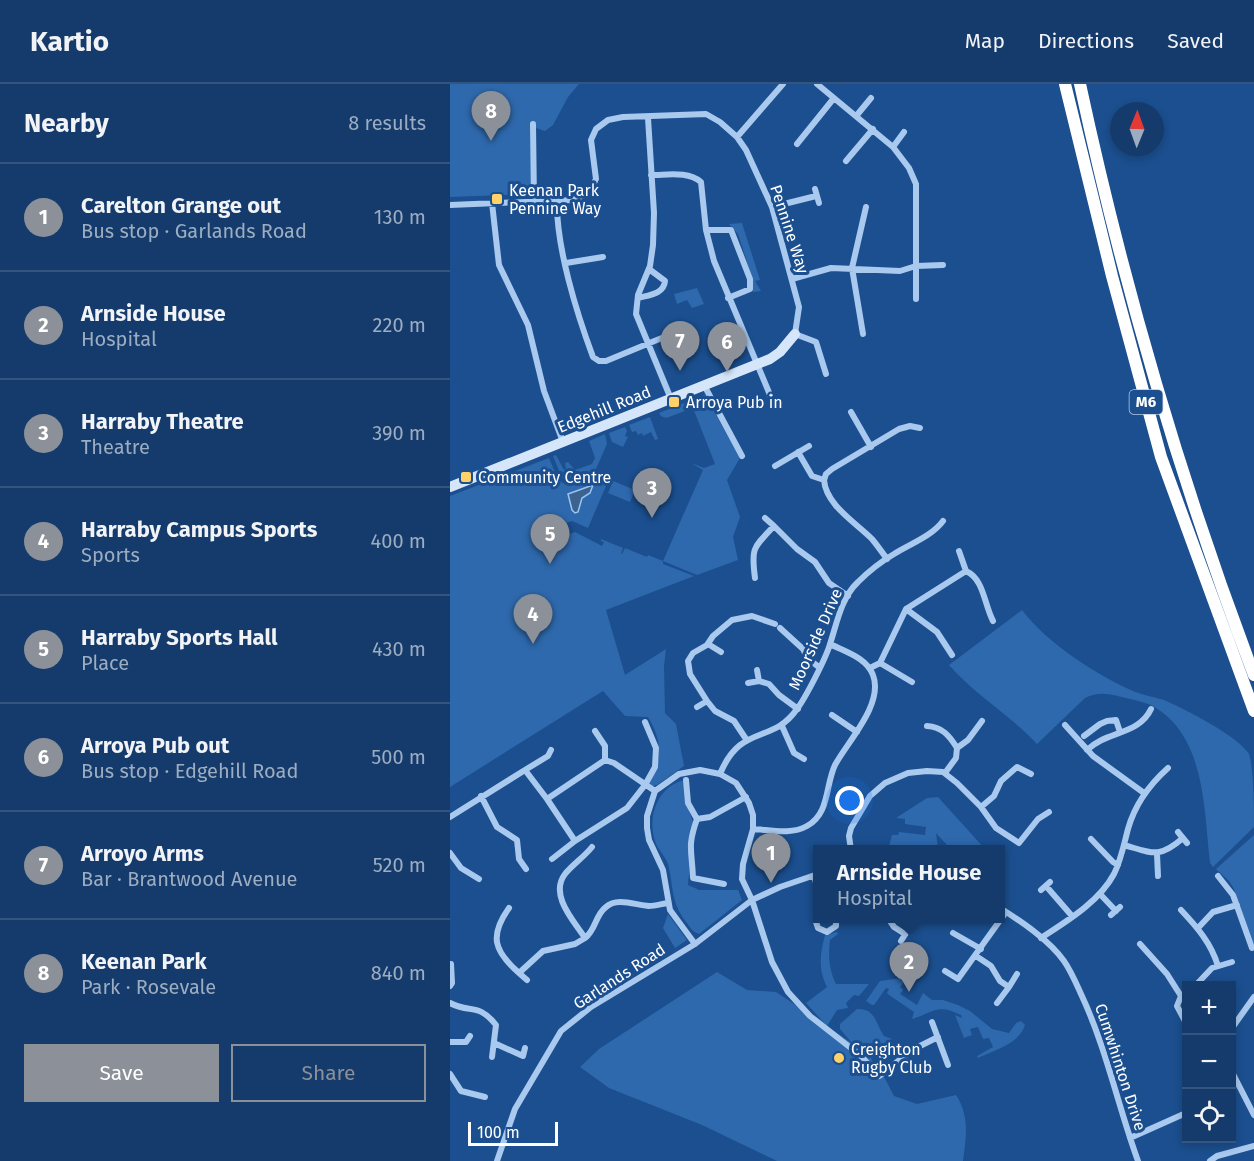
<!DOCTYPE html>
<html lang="en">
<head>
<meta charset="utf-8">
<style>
  :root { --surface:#143b6b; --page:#1d4271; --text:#f1f3f6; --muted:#9dadc1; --line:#33557e; --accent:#8c9099 }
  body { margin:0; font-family:"Fira Sans",sans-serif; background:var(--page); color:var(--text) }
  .controls { position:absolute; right:18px; bottom:18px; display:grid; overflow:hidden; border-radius:0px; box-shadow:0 3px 9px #0003 }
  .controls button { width:54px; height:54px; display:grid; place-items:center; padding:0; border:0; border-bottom:2px solid var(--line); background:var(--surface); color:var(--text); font:30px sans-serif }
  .compass { position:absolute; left:660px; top:18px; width:54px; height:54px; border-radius:50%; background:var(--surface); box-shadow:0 3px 9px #0003; rotate:1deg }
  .scale { position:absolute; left:18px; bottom:15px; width:90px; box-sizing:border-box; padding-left:6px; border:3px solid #fff; border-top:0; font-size:16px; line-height:21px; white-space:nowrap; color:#fff; -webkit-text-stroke:4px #1b4f8f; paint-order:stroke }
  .you { position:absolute; left:400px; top:717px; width:21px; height:21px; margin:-15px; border:4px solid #fff; border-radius:50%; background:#1a73e8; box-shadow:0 0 0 9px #1a73e833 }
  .badge { display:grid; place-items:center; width:39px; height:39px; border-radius:50%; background:var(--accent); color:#fff; font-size:20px; font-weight:700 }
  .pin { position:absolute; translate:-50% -50px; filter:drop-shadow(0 2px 3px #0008) }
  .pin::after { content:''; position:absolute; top:32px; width:21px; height:18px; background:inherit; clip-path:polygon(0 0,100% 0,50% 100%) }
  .popup { position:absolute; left:363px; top:761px; width:192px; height:78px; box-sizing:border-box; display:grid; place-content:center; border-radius:0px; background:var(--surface); filter:drop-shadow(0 2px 4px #0005); font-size:20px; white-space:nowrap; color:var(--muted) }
  .popup b { font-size:22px; color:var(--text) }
  .popup::after { content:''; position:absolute; left:50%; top:100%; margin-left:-12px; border:12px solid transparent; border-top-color:var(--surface) }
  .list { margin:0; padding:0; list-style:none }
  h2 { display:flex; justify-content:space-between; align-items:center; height:78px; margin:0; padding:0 24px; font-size:26px }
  h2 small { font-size:20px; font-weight:400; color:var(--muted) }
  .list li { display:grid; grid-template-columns:39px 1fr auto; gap:18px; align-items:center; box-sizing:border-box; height:108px; padding:0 24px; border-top:2px solid var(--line) }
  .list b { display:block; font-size:22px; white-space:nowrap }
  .list p { margin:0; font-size:20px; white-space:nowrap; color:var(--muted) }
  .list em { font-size:20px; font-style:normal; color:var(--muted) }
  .actions { display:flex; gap:12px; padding:18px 24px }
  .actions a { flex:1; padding:14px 0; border:2px solid var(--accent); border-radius:0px; text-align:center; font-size:21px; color:var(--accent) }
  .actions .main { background:var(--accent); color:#fff }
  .icon { flex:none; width:33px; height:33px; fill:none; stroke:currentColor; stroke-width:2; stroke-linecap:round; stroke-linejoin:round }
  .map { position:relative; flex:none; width:804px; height:1077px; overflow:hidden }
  header { display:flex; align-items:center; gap:36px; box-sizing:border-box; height:84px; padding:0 30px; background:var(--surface); border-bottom:2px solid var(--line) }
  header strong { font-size:28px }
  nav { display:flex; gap:33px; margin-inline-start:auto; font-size:21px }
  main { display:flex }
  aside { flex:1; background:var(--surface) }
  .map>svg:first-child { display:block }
  .green { fill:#2e69ad }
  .water { fill:#3c6290; stroke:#9cc4f0; stroke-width:1.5 }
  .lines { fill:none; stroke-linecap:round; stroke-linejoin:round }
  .street { stroke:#a9c9ee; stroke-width:6 }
  .secondary { stroke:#d6e6fa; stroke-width:10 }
  .highway { stroke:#fff; stroke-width:12 }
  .poi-dot { fill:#ffd166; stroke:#1b4f8f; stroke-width:2 }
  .labels { text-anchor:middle; stroke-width:6; stroke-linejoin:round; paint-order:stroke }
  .shield { fill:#1b4f8f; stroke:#bbcadd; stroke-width:1.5 }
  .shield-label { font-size:15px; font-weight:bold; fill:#fff }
  .poi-label { font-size:16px; fill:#fff; stroke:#1b4f8f; text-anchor:start }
  .street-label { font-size:16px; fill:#fff; stroke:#1b4f8f }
</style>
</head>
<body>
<header>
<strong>Kartio</strong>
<nav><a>Map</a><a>Directions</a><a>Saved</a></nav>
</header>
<main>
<aside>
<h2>Nearby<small>8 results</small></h2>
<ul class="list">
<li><span class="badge">1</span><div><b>Carelton Grange out</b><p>Bus stop · Garlands Road</p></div><em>130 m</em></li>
<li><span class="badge">2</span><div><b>Arnside House</b><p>Hospital</p></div><em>220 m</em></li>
<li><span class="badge">3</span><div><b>Harraby Theatre</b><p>Theatre</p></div><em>390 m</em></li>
<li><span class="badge">4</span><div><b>Harraby Campus Sports</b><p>Sports</p></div><em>400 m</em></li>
<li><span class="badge">5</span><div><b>Harraby Sports Hall</b><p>Place</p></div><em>430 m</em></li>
<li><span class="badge">6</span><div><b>Arroya Pub out</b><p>Bus stop · Edgehill Road</p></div><em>500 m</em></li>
<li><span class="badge">7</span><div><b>Arroyo Arms</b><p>Bar · Brantwood Avenue</p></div><em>520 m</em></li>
<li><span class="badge">8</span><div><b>Keenan Park</b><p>Park · Rosevale</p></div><em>840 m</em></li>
</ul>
<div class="actions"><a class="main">Save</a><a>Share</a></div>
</aside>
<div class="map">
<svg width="804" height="1077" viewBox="0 0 804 1077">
  <rect width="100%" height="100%" fill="#1b4f8f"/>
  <path class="green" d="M0 0H129L118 13 103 41 95 47 86 44 84 110 0 113Z
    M292 139 310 196 305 197 311 207 303 208 300 187 288 150 279 140Z
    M247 204 254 220 242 224 237 216 227 220 224 210Z
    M255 311 290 374 277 396 290 433 283 453 288 476 247 491 213 477V480L244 492 156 526 175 591 216 565 214 582 215 629 226 640 234 682 207 701 203 702 199 699C213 675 212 656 198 633L175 632 153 607 0 703V412L99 374C113 409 115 404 148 391L159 395 138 444 122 437 116 439 120 450 125 448 152 462 154 458 151 457V455L173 464 171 469 172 470 175 464 197 473 198 471 213 477 253 386 241 379 254 384 265 380 243 324 216 334 211 332 209 329Z
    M200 333 208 355 205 356 201 348 193 352 192 349 188 351 186 347 182 348 179 341Z
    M175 343 177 347 175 352 178 353 173 363 162 358 159 349Z
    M155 350 157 360 145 387 121 397 112 394 103 372 106 371 114 386 116 385 115 379 118 378 125 386 142 380 145 374 139 357Z
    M163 397 185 406 180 418 158 409Z
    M572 526C596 558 646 591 683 607 693 611 704 613 714 616 735 625 788 652 799 670 804 686 804 723 804 743L763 783 760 779C754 728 756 655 706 624 699 619 688 617 680 615 664 611 650 606 635 614L587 660C560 631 525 611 499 581Z
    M234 696 236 718 243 738C235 757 240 763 240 781 240 788 238 794 238 801L249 806H288L292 816 249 850C242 848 240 843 236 838 220 816 224 804 218 780 216 773 209 767 206 760 196 734 207 703 234 696Z
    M488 713 535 765H497V761L486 749 488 765H455H464L439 762 442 751H448L449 748 475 751 476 743 455 740V735L446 734 477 714Z
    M804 751V865L784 805 779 797 766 785Z
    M218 830 237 856 225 864 213 844Z
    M387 848 388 850 380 856C378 871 379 886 386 900H419L409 912 404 911 396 919 398 924 387 926 377 942 403 960 390 945V940L407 925C426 924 426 941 434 952L442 955 421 975 431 987 444 1012 467 1020 506 1011C520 1032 516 1054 513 1077H327L252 1041 159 1004 130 983 149 965 267 888 297 906 326 908 376 941 356 919 377 903C368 885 370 870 375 851Z
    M458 893 460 895 457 898H454L450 903 453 906 450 910 467 921 473 909 482 916H493L508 921 520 927 542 945 559 949 566 939 571 937 575 941C569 960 545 966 528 974L527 972 543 963 539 954 533 955 528 943 520 945 522 951 514 954 505 931 512 934 511 931C487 919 484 928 462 935L464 928 439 911 437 909 439 905 436 904 424 921H422L416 917 430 897Z"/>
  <path class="water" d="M143 401 140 409 132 414 128 428 125 429 122 426 118 410Z"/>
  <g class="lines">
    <path class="street" d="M407 31 421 14
      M198 34 204 129 203 161 200 182 188 211 186 230 221 315
      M83 40 84 118
      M287 53 333 0
      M347 60 384 14
      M443 63 454 48
      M396 77 423 45
      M201 91C218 91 238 87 251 98L256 146 264 177 323 318
      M365 105 369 119
      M107 117C106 163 127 230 143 273L149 277H156L236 244
      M42 119 49 181 78 241 94 307 113 358
      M0 121 123 116 139 109 146 95 141 56 146 45 158 36 173 33 256 30 270 38 287 53 296 66 322 123 349 223 345 250 366 258 376 290
      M322 123 366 112
      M256 146H281L300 195V205L278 214
      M116 179 153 173
      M342 195 381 184 450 187 466 182V100L459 84 443 63 367 0
      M188 214C199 211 214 210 215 197L199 185
      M466 215V182L493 181
      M413 250 402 184 416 123
      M254 301 292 372
      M401 328 421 363
      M348 368 362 392 374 396
      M325 382 359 362
      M374 396 376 390 382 385 449 345 460 342 470 344
      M374 396C376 421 405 438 422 455 427 461 432 468 437 475
      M315 434 324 442
      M509 467 516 487
      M305 494C301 464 303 464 324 442L347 465 365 478 379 499 398 512
      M456 525 487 548 502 571
      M330 544 353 565 358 575 369 583
      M258 560 271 568
      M430 579 462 598
      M420 584 430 579 456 525 516 487C534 495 534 520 543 537
      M307 586 309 597 319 600 329 611 348 625
      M298 599 309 597
      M247 623 257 617
      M382 631 407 648
      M615 641 643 672 694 709
      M332 642 344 669 354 675
      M477 642C492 643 499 651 507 664L506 674 495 689
      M145 647 155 662V676
      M634 652 650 640 657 637 666 636 670 648
      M296 655 284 637 265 627 257 617 240 590 238 577 243 569 257 561 263 552 282 536 302 532 325 540
      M507 664 518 656 532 637
      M637 666C656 647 689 651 701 625
      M75 686 98 672 101 666
      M270 690C291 639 322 661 347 625 356 613 376 574 380 560 387 539 391 514 408 498 419 487 432 477 444 470 460 460 482 452 493 437
      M236 696 238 719 247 735
      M31 712 47 743 67 756 69 775 76 785
      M97 715 125 757
      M531 723 544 712 551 697 567 683 581 690
      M0 733 75 686 97 715 155 676 164 679 205 707
      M303 745C321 746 341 751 357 742 380 729 375 702 385 681 398 657 434 620 423 591 417 574 396 568 380 560
      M728 748 737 759
      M641 755 663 778 668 781
      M674 761C702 769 709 775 733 754
      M142 763C134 773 122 781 115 790 99 811 124 837 135 854 146 846 145 831 156 823 167 813 185 821 199 822 205 822 211 820 218 819
      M401 766 399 752 401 744 420 712 435 699 458 689 477 687 493 688 507 699 531 723 546 744 569 759 588 735 599 728
      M0 769 11 784 29 795
      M707 770 708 792
      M102 775 125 757 177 724 195 701 205 683 206 664 195 638
      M364 792 368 805
      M768 792 783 811 802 864
      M274 800 243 794C242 766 237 763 247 735L260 733 296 713
      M596 802 622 832
      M591 806 600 798
      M650 810 666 827
      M59 824C39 852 44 867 69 889L93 867 125 860 135 854
      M550 824C572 838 599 856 614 877 621 887 626 899 631 910 656 963 668 1022 688 1077
      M731 826C747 843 761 859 768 882
      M661 831 670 823
      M368 833 366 838 368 844 377 848 386 842V834
      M438 834 444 843 455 850
      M748 844 763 828 787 821
      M503 849 531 865
      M591 854C617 837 649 818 664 790 671 776 674 760 678 745 685 720 699 701 718 684
      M451 857 460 843
      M245 860 220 826 213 786 199 756 197 744V732L205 707 229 690 250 686 270 690 286 699 299 719 303 731V745L293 780 292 795 302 816 322 878 338 908 360 932 411 972 429 992 464 965 488 953
      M690 860 717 890 731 912 727 922 736 939
      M526 872 541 882 550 897 559 903 567 890
      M495 887 508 895 556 828
      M69 889 77 896
      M0 902 2 899 1 880
      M745 902 762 884 782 878
      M0 919C20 930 28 918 46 941L42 973
      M547 919 559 903
      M482 938 498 981
      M782 944 804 913
      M0 958H16L20 952
      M44 959 73 972 75 964
      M782 988 804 1031
      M0 990 11 1007 35 1013
      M680 1054 736 1029
      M47 1077 65 1025 111 947 141 923 245 860 302 816 330 803 368 790
      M760 1077 767 1072 804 1062"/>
    <path class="secondary" d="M0 403 320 275 330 268 345 250"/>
    <path class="highway" d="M615 0 662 192 711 373 804 627
      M630 0C673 200 731 399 804 591"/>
  </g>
  <g class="poi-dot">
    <rect x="41" y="109" width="12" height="12" rx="3"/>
    <rect x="218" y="312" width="12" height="12" rx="3"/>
    <rect x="10" y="387" width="12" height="12" rx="3"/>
    <circle cx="389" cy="974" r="6"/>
  </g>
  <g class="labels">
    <rect class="shield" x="679.5" y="306" width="33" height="24" rx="4.5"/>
    <g class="shield-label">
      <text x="696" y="323">M6</text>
    </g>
    <g class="poi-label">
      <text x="59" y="112">Keenan Park<tspan x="59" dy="18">Pennine Way</tspan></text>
      <text x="236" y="324">Arroya Pub in</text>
      <text x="28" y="399">Community Centre</text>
      <text x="401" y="971">Creighton<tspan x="401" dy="18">Rugby Club</tspan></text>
    </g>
    <g class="street-label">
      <text transform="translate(340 145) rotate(72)" y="6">Pennine Way</text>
      <text transform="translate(154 325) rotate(-22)" y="6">Edgehill Road</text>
      <text transform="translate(365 555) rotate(-66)" y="6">Moorside Drive</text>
      <text transform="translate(169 892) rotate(-33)" y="6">Garlands Road</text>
      <text transform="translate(671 983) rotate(72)" y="6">Cumwhinton Drive</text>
    </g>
  </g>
</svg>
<div class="controls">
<button>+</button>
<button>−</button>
<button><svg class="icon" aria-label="locate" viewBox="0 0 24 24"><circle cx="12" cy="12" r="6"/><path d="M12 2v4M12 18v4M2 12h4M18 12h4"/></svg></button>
</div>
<svg class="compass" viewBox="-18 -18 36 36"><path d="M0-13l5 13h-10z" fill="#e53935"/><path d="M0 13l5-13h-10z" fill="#9dadc1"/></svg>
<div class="scale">100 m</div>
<div class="you"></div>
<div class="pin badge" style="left:321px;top:799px">1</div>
<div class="pin badge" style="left:459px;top:908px">2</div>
<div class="popup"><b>Arnside House</b>Hospital</div>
<div class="pin badge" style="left:202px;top:434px">3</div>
<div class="pin badge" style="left:83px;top:560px">4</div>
<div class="pin badge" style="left:100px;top:480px">5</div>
<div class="pin badge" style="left:277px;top:288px">6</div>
<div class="pin badge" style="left:230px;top:287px">7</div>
<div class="pin badge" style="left:41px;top:57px">8</div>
</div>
</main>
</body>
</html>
